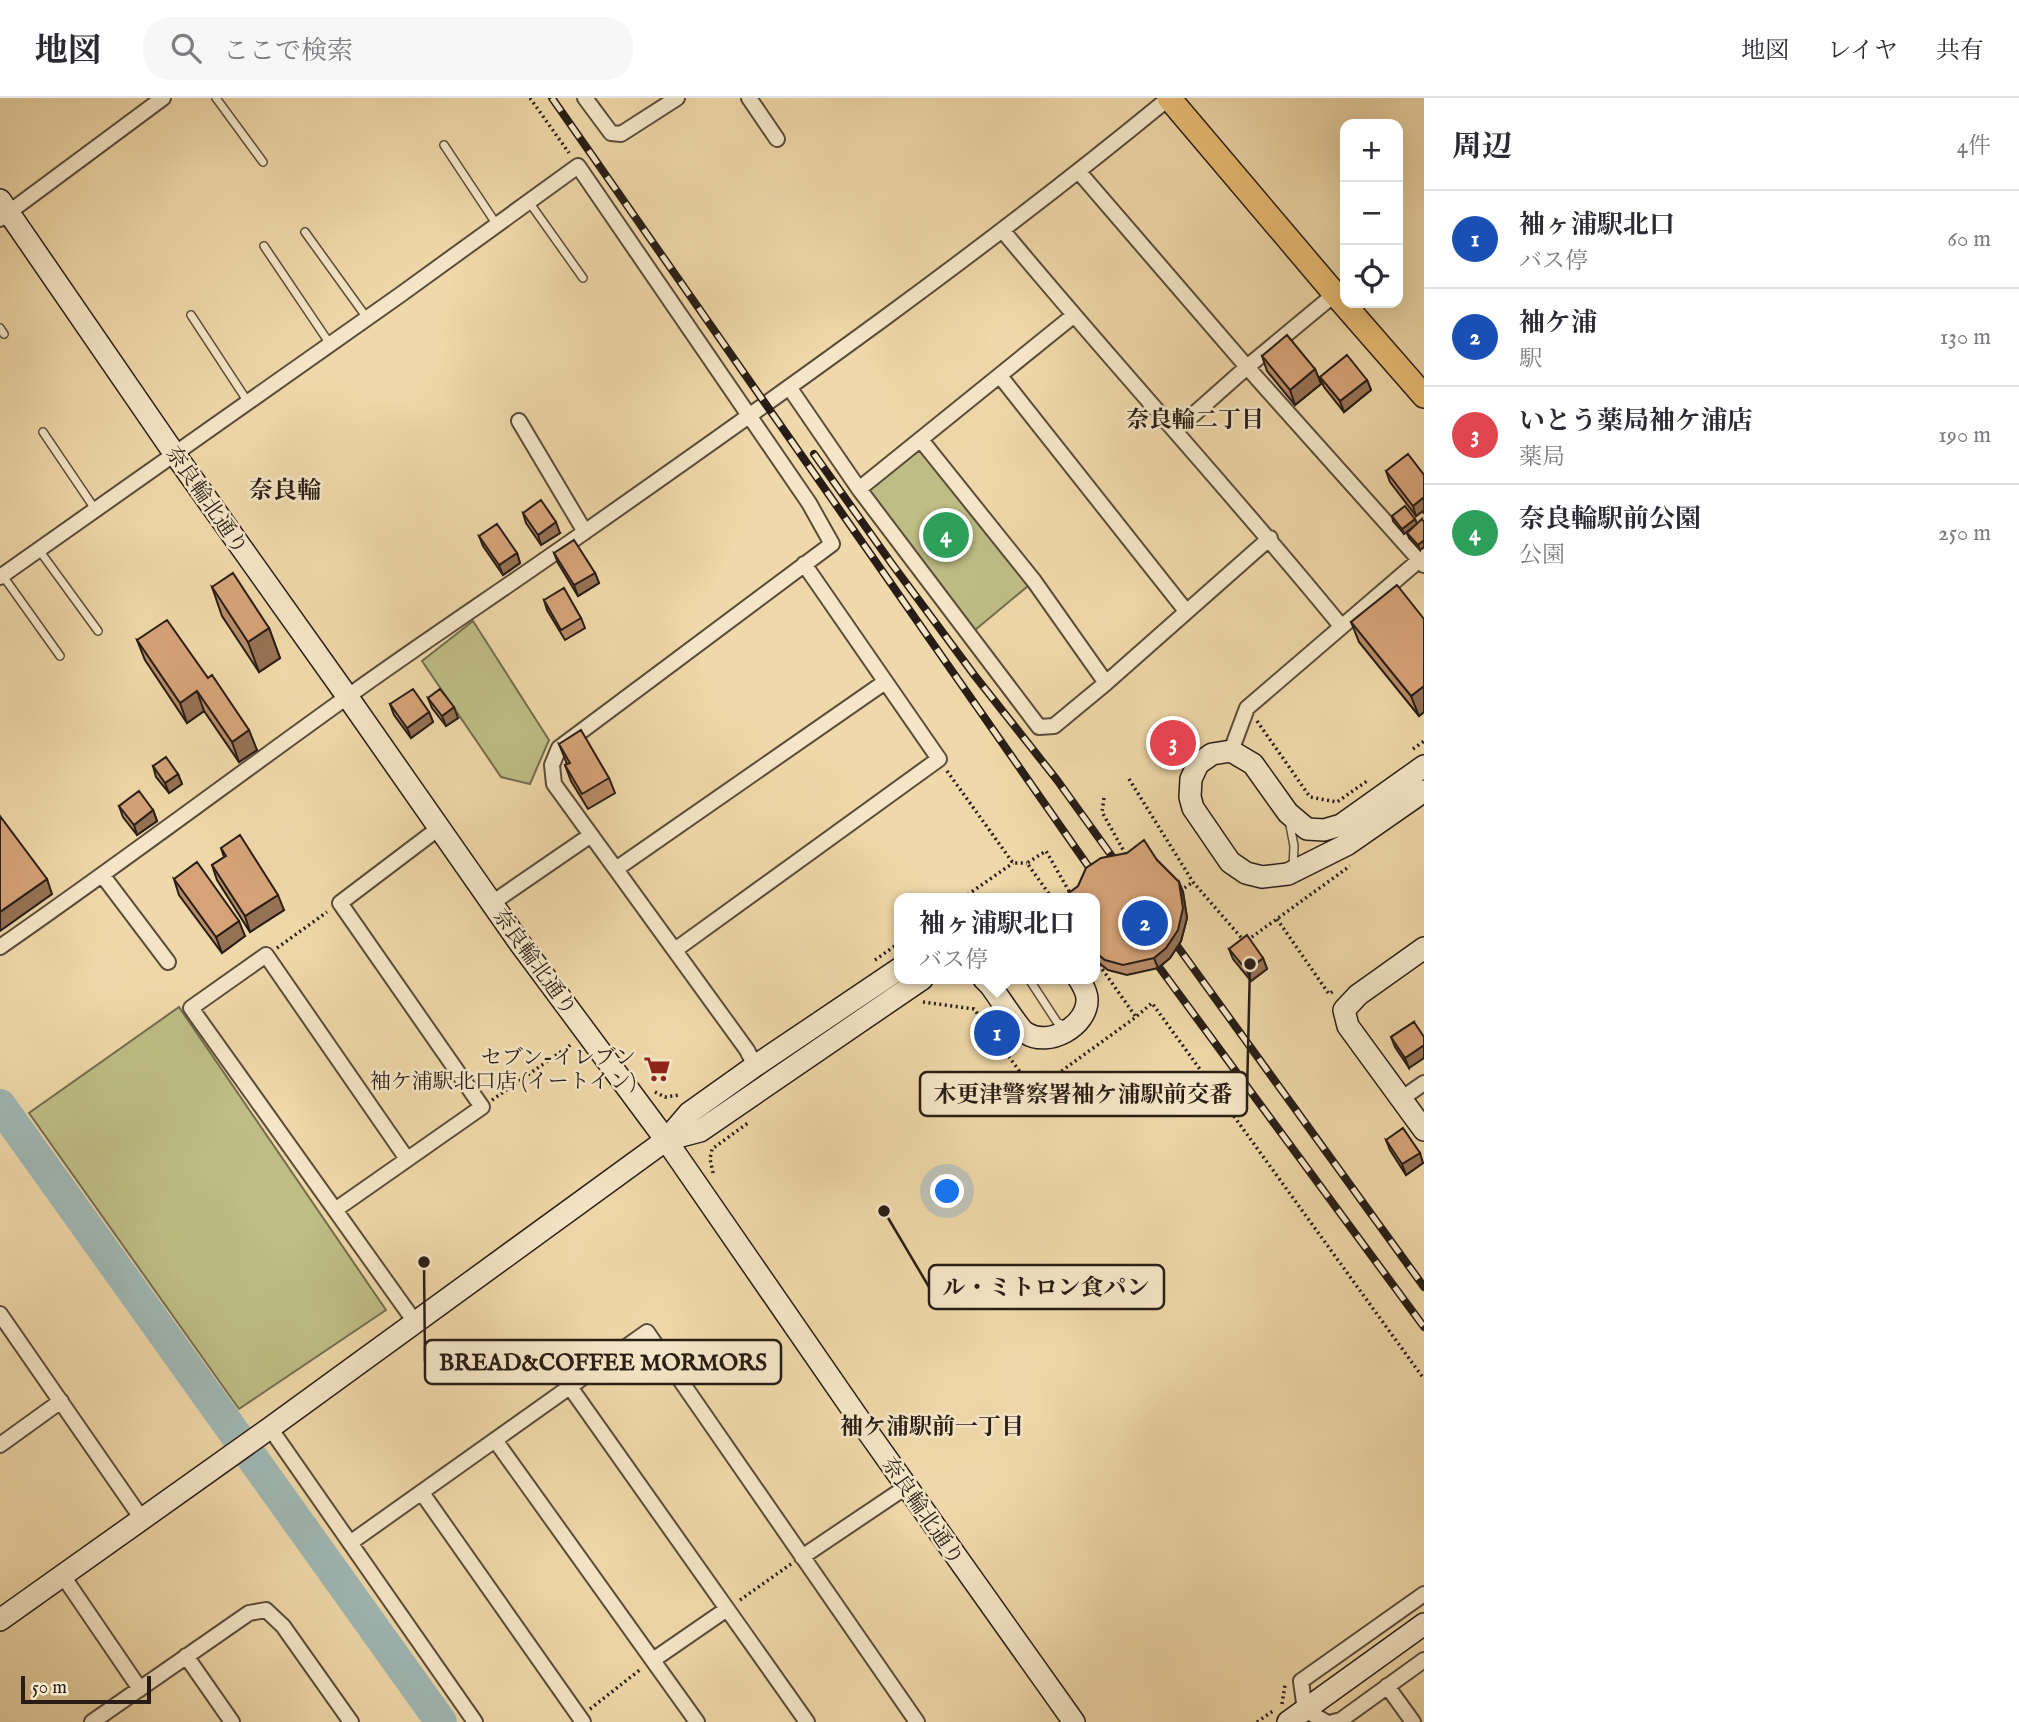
<!DOCTYPE html>
<html lang="ja">
<head>
<meta charset="utf-8">
<style>
  :root { --surface:#fff; --page:#f7f7f7; --text:#2b2b33; --muted:#7c7c81; --line:#e1e1e2; --accent:#8f2418 }
  body { margin:0; font-family:"IM FELL English","Noto Serif JP",serif; background:var(--page); color:var(--text) }
  .controls { position:absolute; right:21px; top:21px; display:grid; overflow:hidden; border-radius:14px; box-shadow:0 7px 28px #0002 }
  .controls button { width:63px; height:63px; display:grid; place-items:center; padding:0; border:0; border-bottom:2px solid var(--line); background:var(--surface); color:var(--text); font:35px sans-serif }
  .scale { position:absolute; left:21px; bottom:18px; width:130px; box-sizing:border-box; padding-left:7px; border:4px solid #281d16; border-top:0; font-size:19px; line-height:24px; white-space:nowrap; color:#281d16; -webkit-text-stroke:5px #f5e6c7; paint-order:stroke }
  .you { position:absolute; left:948px; top:1094px; width:24px; height:24px; margin:-18px; border:5px solid #fff; border-radius:50%; background:#1a73e8; box-shadow:0 0 0 10px #1a73e833 }
  .badge { display:grid; place-items:center; width:46px; height:46px; border-radius:50%; background:var(--accent); color:#fff; font-size:23px; font-weight:700 }
  .pin { position:absolute; translate:-50% -50%; border:4px solid #fff; box-shadow:0 2px 7px #0006 }
  .popup { position:absolute; left:894px; top:795px; width:206px; height:91px; box-sizing:border-box; display:grid; place-content:center; border-radius:14px; background:var(--surface); filter:drop-shadow(0 2px 5px #0005); font-size:23px; white-space:nowrap; color:var(--muted) }
  .popup b { font-size:26px; color:var(--text) }
  .popup::after { content:''; position:absolute; left:50%; top:100%; margin-left:-14px; border:14px solid transparent; border-top-color:var(--surface) }
  .list { margin:0; padding:0; list-style:none }
  h2 { display:flex; justify-content:space-between; align-items:center; height:91px; margin:0; padding:0 28px; font-size:30px }
  h2 small { font-size:23px; font-weight:400; color:var(--muted) }
  .list li { display:grid; grid-template-columns:46px 1fr auto; gap:21px; align-items:center; box-sizing:border-box; height:98px; padding:0 28px; border-top:2px solid var(--line) }
  .list b { display:block; font-size:26px; white-space:nowrap }
  .list p { margin:0; font-size:23px; white-space:nowrap; color:var(--muted) }
  .list em { font-size:23px; font-style:normal; color:var(--muted) }
  .icon { flex:none; width:38px; height:38px; fill:none; stroke:currentColor; stroke-width:2; stroke-linecap:round; stroke-linejoin:round }
  .map { position:relative; flex:none; width:1424px; height:1624px; overflow:hidden }
  header { display:flex; align-items:center; gap:42px; box-sizing:border-box; height:98px; padding:0 35px; background:var(--surface); border-bottom:2px solid var(--line) }
  header strong { font-size:33px }
  nav { display:flex; gap:38px; margin-inline-start:auto; font-size:24px }
  .search { width:490px; height:63px; background:var(--page); display:flex; align-items:center; gap:18px; box-sizing:border-box; padding:0 24px; border-radius:28px; color:var(--muted); font-size:26px }
  main { display:flex }
  aside { flex:1; background:var(--surface) }
  .map>svg:first-child { display:block }
  .green { fill:#bebd85; stroke:#736d4e; stroke-width:2 }
  .lines { fill:none; stroke-linecap:round; stroke-linejoin:round }
  .river { stroke:#9fb7b4; stroke-width:32 }
  .lane-casing { stroke:#5a4c3b; stroke-width:10 }
  .street-casing { stroke:#5a4c3b; stroke-width:18 }
  .secondary-casing { stroke:#281d16; stroke-width:24 }
  .primary-casing { stroke:#281d16; stroke-width:26 }
  .path { stroke:#281d16; stroke-width:3.5; stroke-dasharray:2 3.5; stroke-linecap:butt }
  .lane { stroke:#f5e6c7; stroke-width:7 }
  .street { stroke:#f5e6c7; stroke-width:14 }
  .secondary { stroke:#f5e6c7; stroke-width:21 }
  .primary { stroke:#e8bc74; stroke-width:23 }
  .rail-casing { stroke:#281d16; stroke-width:8 }
  .rail { stroke:#f5e6c7; stroke-width:5; stroke-dasharray:16; stroke-linecap:butt }
  .wall { fill:#b88c67; stroke:#281d16; stroke-width:2 }
  .shaded-wall { fill:#967254; stroke:#281d16; stroke-width:2 }
  .building { fill:#d6a378; stroke:#281d16; stroke-width:2 }
  .labels { text-anchor:middle; stroke-width:5; stroke-linejoin:round; paint-order:stroke }
  .street-label { font-size:21px; fill:#281d16; stroke:#f5e6c7 }
  .poi-label { font-size:21px; fill:#281d16; stroke:#f5e6c7; text-anchor:end }
  .neighbourhood-label { font-size:23px; font-weight:bold; fill:#281d16; stroke:#f5e6c7 }
  .quarter-label { font-size:24px; font-weight:bold; fill:#281d16; stroke:#f5e6c7 }
  .leader { fill:none; stroke:#281d16; stroke-width:2.5 }
  .callout-dot { fill:#281d16; stroke:#f5e6c7; stroke-width:2.5 }
  .callout { fill:#f5e6c7; stroke:#281d16; stroke-width:2.5 }
  .callout-label { font-size:23px; text-anchor:middle; font-weight:bold; fill:#281d16 }
</style>
</head>
<body>
<header>
<strong>地図</strong>
<div class="search"><svg class="icon" aria-label="search" viewBox="0 0 24 24"><circle cx="10" cy="10" r="6"/><path d="M15 15l6 6"/></svg>ここで検索</div>
<nav><a>地図</a><a>レイヤ</a><a>共有</a></nav>
</header>
<main>
<div class="map">
<svg width="1424" height="1624" viewBox="0 0 1424 1624">
  <rect width="100%" height="100%" fill="#efd8a9"/>
  <filter id="stains"><feTurbulence type="fractalNoise" baseFrequency=".00286" numOctaves="4"/><feColorMatrix values="0 0 0 0 .2 0 0 0 0 .09 0 0 0 0 .02 0 0 0 .5 -.17"/></filter>
  <radialGradient id="worn" r=".72"><stop offset=".6" stop-color="#630" stop-opacity="0"/><stop offset="1" stop-color="#630" stop-opacity=".3"/></radialGradient>
  <path class="green" d="M921 342 1034 483 969 537 859 391Z
    M473 523 549 642 530 686 501 679 422 563Z
    M179 909 386 1212 239 1311 29 1015Z"/>
  <g class="lines">
    <path class="river" d="M0 1007 441 1624"/>
    <defs>
      <path id="lane" d="M216 0 263 64
        M444 47 497 127
        M529 104 583 180
        M305 134 367 220
        M264 148 330 246
        M191 217 248 304
        M0 230 4 236
        M43 334 95 411
        M39 452 98 533
        M3 478 60 558
        M1289 722 1294 748 1293 770
        M1029 881 1057 924 1067 929"/>
      <path id="street" d="M585 0 611 35 621 36 677 0
        M749 0 777 41
        M1079 74 1247 269 1424 467
        M0 121 163 0
        M1003 133C1114 267 1232 394 1341 528
        M1000 278 1186 513
        M789 289 859 391 1039 629 1054 628 1106 585 1270 440
        M519 323 585 434
        M1175 333 1247 269 1335 196
        M921 342 1034 483 1106 585
        M859 391 1073 218
        M0 479 400 197 578 68 809 405 832 446 559 650 552 667 554 686 747 952 755 968
        M1231 653 1247 610 1424 458
        M616 771 885 584
        M103 778 168 864
        M492 805 591 737
        M0 849C117 768 231 682 347 599 426 542 507 489 586 433 784 294 982 154 1169 0
        M675 852 939 661 804 466
        M1401 1001 1424 985
        M407 1061 266 857 191 910 415 1224
        M335 1112 482 1009 340 805 439 730
        M0 1216 142 1421
        M570 1289 807 1624
        M270 1330 475 1624
        M495 1342 697 1624
        M0 1347 61 1303
        M422 1395 583 1624
        M350 1445 647 1234 917 1624
        M802 1459 906 1389
        M63 1478 140 1591
        M186 1558 232 1624
        M653 1562 727 1511
        M1387 1588 1413 1624
        M92 1624 249 1515 266 1512 283 1528 351 1624
        M1326 1624 1305 1612 1301 1583 1424 1496
        M1333 1624 1341 1622 1424 1562"/>
      <path id="secondary" d="M0 102 174 355 347 598 519 844 666 1042 863 1327 1074 1624
        M1424 668 1341 727 1324 732 1307 731 1288 715 1253 666 1231 653 1212 656 1198 666 1191 681 1190 699 1193 710 1230 764 1246 775 1262 779 1288 776 1348 746 1424 693
        M1424 850 1358 897 1344 912 1348 928 1424 1032
        M984 881 990 887C997 896 1019 931 1026 935 1048 950 1088 928 1087 901 1087 894 1082 886 1079 881
        M666 1042 700 1033 922 881
        M0 1522 270 1330 666 1042 689 1015 755 968 899 871
        M1288 1624 1424 1526"/>
      <path id="primary" d="M1169 0 1335 196 1424 298"/>
    </defs>
    <use href="#lane" class="lane-casing"/>
    <use href="#street" class="street-casing"/>
    <use href="#secondary" class="secondary-casing"/>
    <use href="#primary" class="primary-casing"/>
    <path class="path" d="M530 0 569 55
      M1257 623 1310 699 1337 704 1367 683
      M1413 651 1424 643
      M947 673 1013 765H1027
      M1129 681 1193 784 1245 844 1350 768
      M1104 700 1102 714 1126 757
      M1180 793 1193 784
      M963 800 1013 765
      M1052 800 1027 765 1046 753 1073 800
      M1277 821 1329 896 1335 892
      M277 850 327 814
      M875 862 899 845
      M923 904 974 911 1034 993 1136 919 1095 861
      M1137 918 1152 905 1424 1281
      M655 994 665 999 680 997
      M492 1002 572 946
      M713 1075 710 1061 712 1051 748 1025
      M740 1502 791 1466
      M1282 1606 1285 1587
      M590 1611 641 1571
      M1257 1624 1273 1613"/>
    <use href="#lane" class="lane"/>
    <use href="#street" class="street"/>
    <use href="#secondary" class="secondary"/>
    <use href="#primary" class="primary"/>
    <defs>
      <path id="rail" d="M552 0 1100 785
        M814 356 892 466 975 578 1057 682 1124 775
        M1165 831 1424 1189
        M1148 854 1424 1229"/>
    </defs>
    <use href="#rail" class="rail-casing"/>
    <use href="#rail" class="rail"/>
  </g>
  <path class="wall" d="M1262 258 1315 271 1321 286 1295 307 1267 273Z
    M1320 279 1367 282 1371 292 1344 314 1324 289Z
    M1386 373 1424 377V416L1423 413 1416 418 1390 384Z
    M523 415 560 435 541 447 526 425Z
    M1392 418 1415 421 1417 426 1404 436 1393 423Z
    M1422 421 1420 452 1409 440 1407 435Z
    M479 438 517 455 520 465 503 477 483 448Z
    M554 455 595 475 599 485 578 498 558 465Z
    M212 489 269 530 280 560 259 574 222 518Z
    M544 502 581 520 585 530 565 542 547 512Z
    M1424 521V614L1419 618 1359 544 1351 524Z
    M137 542 208 580 257 652 239 664 204 613 187 625 145 562Z
    M428 600 458 620 446 628 432 610Z
    M390 606 429 614 433 624 411 640 394 617Z
    M559 646 609 680 615 695 588 711 571 683 565 667 567 666Z
    M153 668 178 676 182 686 169 695 156 679Z
    M119 708 153 712 157 723 137 737 123 719Z
    M221 750 284 812 250 834 217 782 212 767 224 759Z
    M1157 762 1179 784 1183 794 1187 820 1181 843 1170 860 1158 870 1127 877 1108 872 1095 862V800Z
    M174 781 245 838 222 855 179 797Z
    M1229 851 1263 860 1267 871 1251 883 1233 861Z
    M1414 924 1409 970 1395 949 1391 939Z
    M1386 1042 1423 1065 1406 1077 1390 1052Z"/>
  <path class="shaded-wall" d="M1315 271 1321 286 1295 307 1290 292Z
    M1367 282 1371 292 1344 314 1340 303Z
    M1424 399V412L1416 418 1413 408Z
    M1415 421 1417 426 1404 436 1402 431Z
    M556 424 560 435 541 447 538 437Z
    M1424 442V449L1420 452 1418 447Z
    M517 455 520 465 503 477 499 467Z
    M595 475 599 485 578 498 574 487Z
    M269 530 280 560 259 574 248 544Z
    M1424 588V614L1419 618 1411 598Z
    M197 593 204 613 187 625 180 605Z
    M454 609 458 620 446 628 442 618Z
    M429 614 433 624 411 640 407 630Z
    M249 632 257 652 239 664 232 644Z
    M178 676 182 686 169 695 165 685Z
    M153 712 157 723 137 737 134 727Z
    M47 781 52 796 0 833V814Z
    M1179 784 1183 794 1187 820 1181 843 1170 860 1158 870 1154 860Z
    M278 797 284 812 250 834 245 818Z
    M239 823 245 838 222 855 216 839Z
    M1263 860 1267 871 1251 883 1247 873Z
    M1424 947V960L1409 970 1405 960Z
    M1420 1055 1423 1065 1406 1077 1402 1066Z"/>
  <path class="building" d="M1287 237 1315 271 1290 292 1262 258Z
    M1347 257 1367 282 1340 303 1320 279Z
    M1408 356 1424 377V399L1413 408 1386 373Z
    M541 402 556 424 538 437 523 415Z
    M1405 408 1415 421 1402 431 1392 418Z
    M1422 421 1424 424V442L1418 447 1407 435Z
    M497 426 517 455 499 467 479 438Z
    M574 442 595 475 574 487 554 455Z
    M233 475 269 530 248 544 212 489Z
    M1397 487 1424 521V588L1411 598 1351 524Z
    M564 490 581 520 561 532 544 502Z
    M167 522 208 580 212 577 249 632 232 644 197 593 180 605 137 542Z
    M413 591 429 614 407 630 390 606Z
    M440 591 454 609 442 618 428 600Z
    M581 632 609 680 582 696 565 667 570 665 559 646Z
    M166 659 178 676 165 685 153 668Z
    M139 693 153 712 134 727 119 708Z
    M0 718 47 781 0 814Z
    M240 737 278 797 245 818 212 767 226 758 221 750Z
    M1144 742 1157 762 1179 784 1183 810 1178 832 1166 850 1154 860 1123 867 1105 862 1095 854V800H1062L1078 788 1086 770 1101 760 1127 755Z
    M197 764 239 823 216 839 174 781Z
    M1247 837 1263 860 1247 873 1229 851Z
    M1414 924 1424 939V947L1405 960 1391 939Z
    M1403 1030 1420 1055 1402 1066 1386 1042Z"/>
  <defs>
    <symbol id="supermarket-bare" viewBox="-9 -9 18 18"><path d="M-6-5.5h2.5l.6 2H6L4.5 2H-2.5L-4.4-4H-6ZM-1.5 3.2a1.3 1.3 0 1 0 .1 0ZM3 3.2a1.3 1.3 0 1 0 .1 0Z" fill="#8f2418" stroke="#f5e6c7" stroke-width="2.5" paint-order="stroke"/></symbol>
  </defs>
  <g fill-rule="evenodd">
    <use href="#supermarket-bare" x="638" y="952" width="38" height="38"/>
  </g>
  <g class="labels">
    <g class="street-label">
      <text transform="translate(207 402) rotate(55)" y="7">奈良輪北通り</text>
      <text transform="translate(535 864) rotate(54)" y="7">奈良輪北通り</text>
      <text transform="translate(923 1413) rotate(55)" y="7">奈良輪北通り</text>
    </g>
    <g class="poi-label">
      <text x="636" y="966">セブン-イレブン<tspan x="636" dy="24">袖ケ浦駅北口店 (イートイン)</tspan></text>
    </g>
    <g class="neighbourhood-label">
      <text x="1195" y="329">奈良輪二丁目</text>
      <text x="932" y="1336">袖ケ浦駅前一丁目</text>
    </g>
    <g class="quarter-label">
      <text x="285" y="400">奈良輪</text>
    </g>
  </g>
  <path class="leader" d="M1250 866L1247 996M884 1113L929 1189M424 1164L425 1264"/>
  <g class="callout-dot">
    <circle cx="1250" cy="866" r="7"/>
    <circle cx="884" cy="1113" r="7"/>
    <circle cx="424" cy="1164" r="7"/>
  </g>
  <g class="callout">
    <rect x="920" y="974" width="327" height="44" rx="7"/>
    <rect x="929" y="1167" width="235" height="44" rx="7"/>
    <rect x="425" y="1242" width="356" height="44" rx="7"/>
  </g>
  <g class="callout-label">
    <text x="1083" y="1004">木更津警察署袖ケ浦駅前交番</text>
    <text x="1046" y="1197">ル・ミトロン食パン</text>
    <text x="603" y="1272">BREAD&amp;COFFEE MORMORS</text>
  </g>
  <rect width="100%" height="100%" filter="url(#stains)"/>
  <rect width="100%" height="100%" fill="url(#worn)"/>
</svg>
<div class="controls">
<button>+</button>
<button>−</button>
<button><svg class="icon" aria-label="locate" viewBox="0 0 24 24"><circle cx="12" cy="12" r="6"/><path d="M12 2v4M12 18v4M2 12h4M18 12h4"/></svg></button>
</div>
<div class="scale">50 m</div>
<div class="you"></div>
<div class="pin badge" style="left:997px;top:935px;background:#1a4fb4">1</div>
<div class="popup"><b>袖ヶ浦駅北口</b>バス停</div>
<div class="pin badge" style="left:1145px;top:825px;background:#1a4fb4">2</div>
<div class="pin badge" style="left:1173px;top:645px;background:#e0444e">3</div>
<div class="pin badge" style="left:946px;top:437px;background:#2e9e5b">4</div>
</div>
<aside>
<h2>周辺<small>4件</small></h2>
<ul class="list">
<li><span class="badge" style="background:#1a4fb4">1</span><div><b>袖ヶ浦駅北口</b><p>バス停</p></div><em>60 m</em></li>
<li><span class="badge" style="background:#1a4fb4">2</span><div><b>袖ケ浦</b><p>駅</p></div><em>130 m</em></li>
<li><span class="badge" style="background:#e0444e">3</span><div><b>いとう薬局袖ケ浦店</b><p>薬局</p></div><em>190 m</em></li>
<li><span class="badge" style="background:#2e9e5b">4</span><div><b>奈良輪駅前公園</b><p>公園</p></div><em>250 m</em></li>
</ul>
</aside>
</main>
</body>
</html>
